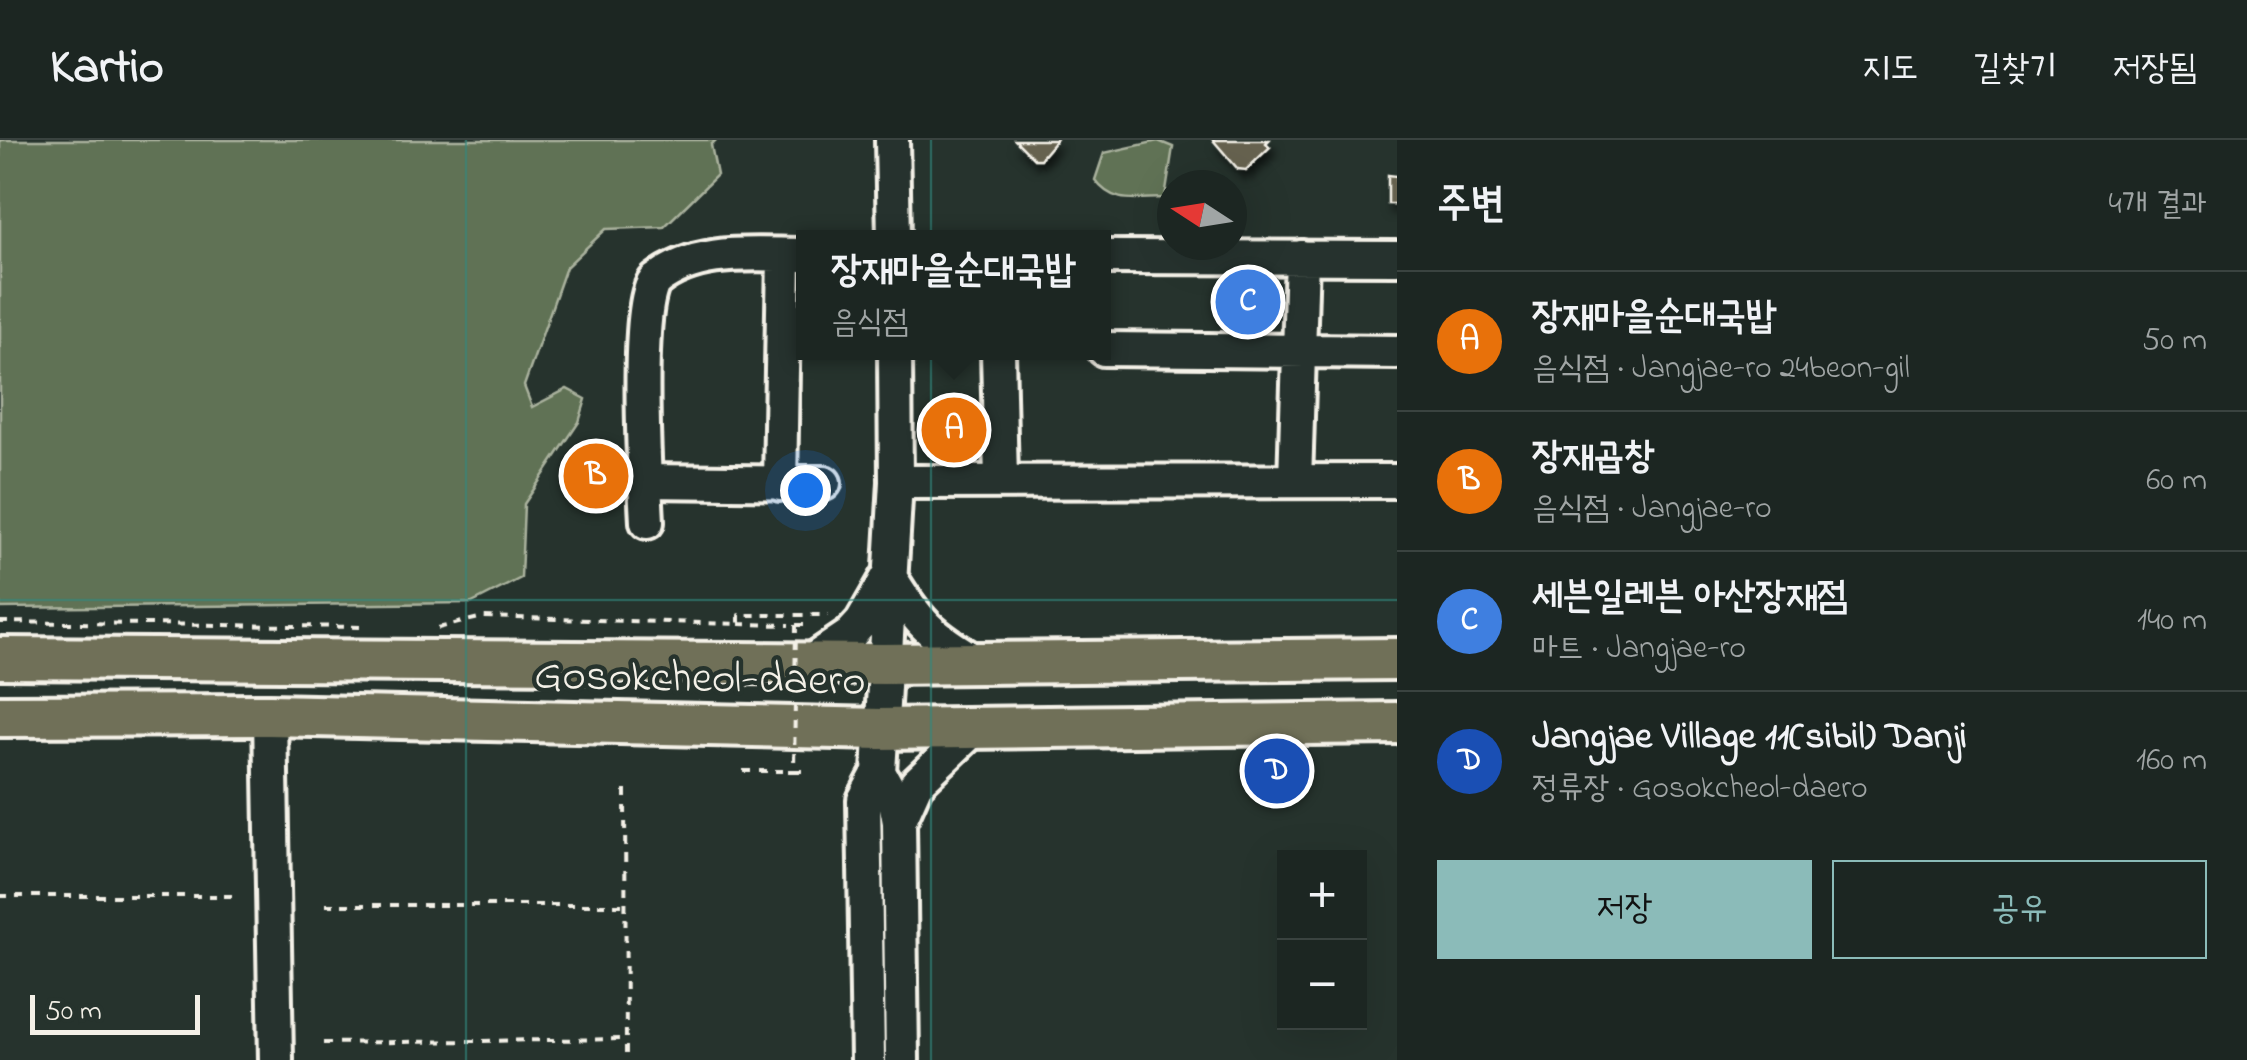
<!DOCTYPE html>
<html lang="ko">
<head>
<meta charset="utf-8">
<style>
  :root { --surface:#1c2622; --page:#29322f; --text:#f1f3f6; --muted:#a0a5a5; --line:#3a4340; --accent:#8bbbb9 }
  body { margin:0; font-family:"Indie Flower","Poor Story",sans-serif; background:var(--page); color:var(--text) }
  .controls { position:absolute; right:30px; bottom:30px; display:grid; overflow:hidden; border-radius:0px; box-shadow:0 10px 40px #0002 }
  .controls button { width:90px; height:90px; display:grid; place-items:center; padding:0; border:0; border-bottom:2px solid var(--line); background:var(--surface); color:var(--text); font:50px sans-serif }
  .compass { position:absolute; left:1157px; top:30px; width:90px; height:90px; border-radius:50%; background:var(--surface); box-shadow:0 10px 40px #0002; rotate:282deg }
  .scale { position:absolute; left:30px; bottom:25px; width:170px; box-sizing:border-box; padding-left:10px; border:5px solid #f4f1e8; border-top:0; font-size:28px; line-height:35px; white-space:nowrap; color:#f4f1e8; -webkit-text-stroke:8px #26332d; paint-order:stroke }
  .you { position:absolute; left:805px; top:350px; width:35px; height:35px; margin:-25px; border:8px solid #fff; border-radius:50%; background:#1a73e8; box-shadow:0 0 0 15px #1a73e833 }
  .badge { display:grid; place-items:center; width:65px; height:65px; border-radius:50%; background:var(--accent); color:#fff; font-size:32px; font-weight:700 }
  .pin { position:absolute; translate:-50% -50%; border:5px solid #fff; box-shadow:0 2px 10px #0006 }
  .popup { position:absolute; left:796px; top:90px; width:315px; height:130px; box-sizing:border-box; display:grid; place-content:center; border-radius:0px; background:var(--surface); filter:drop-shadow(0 2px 8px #0005); font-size:32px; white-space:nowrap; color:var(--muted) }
  .popup b { font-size:38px; color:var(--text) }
  .popup::after { content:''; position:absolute; left:50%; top:100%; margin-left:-20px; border:20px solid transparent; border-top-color:var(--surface) }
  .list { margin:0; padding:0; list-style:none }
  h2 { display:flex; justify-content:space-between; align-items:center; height:130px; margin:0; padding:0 40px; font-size:42px }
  h2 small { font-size:32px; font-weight:400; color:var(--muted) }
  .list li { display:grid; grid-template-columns:65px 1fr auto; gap:30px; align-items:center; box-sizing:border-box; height:140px; padding:0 40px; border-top:2px solid var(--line) }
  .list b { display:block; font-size:38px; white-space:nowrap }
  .list p { margin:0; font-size:32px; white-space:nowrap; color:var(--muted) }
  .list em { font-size:32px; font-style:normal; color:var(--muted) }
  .actions { display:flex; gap:20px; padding:30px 40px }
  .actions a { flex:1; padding:22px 0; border:2px solid var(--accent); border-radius:0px; text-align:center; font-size:35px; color:var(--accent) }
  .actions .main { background:var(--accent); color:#111 }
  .map { position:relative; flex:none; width:1397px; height:920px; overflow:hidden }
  header { display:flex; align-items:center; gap:60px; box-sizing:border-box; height:140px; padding:0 50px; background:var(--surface); border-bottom:2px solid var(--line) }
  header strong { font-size:48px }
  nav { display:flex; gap:55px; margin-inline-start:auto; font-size:35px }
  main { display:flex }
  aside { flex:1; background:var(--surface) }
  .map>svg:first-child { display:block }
  .green { fill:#607254; stroke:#aab29e; stroke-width:2.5 }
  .building { fill:#66624f; stroke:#f4f1e8; stroke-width:2.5; filter:url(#shadow) }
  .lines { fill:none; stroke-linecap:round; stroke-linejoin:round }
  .minor-casing { stroke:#f4f1e8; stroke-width:40 }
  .major-casing { stroke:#f4f1e8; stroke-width:48 }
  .path { stroke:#f4f1e8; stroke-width:4; stroke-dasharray:8 8; stroke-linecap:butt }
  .minor { stroke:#26332d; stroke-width:32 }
  .major { stroke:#706f59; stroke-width:40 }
  .path-bridge { stroke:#f4f1e8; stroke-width:4; stroke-dasharray:8 8; stroke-linecap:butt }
  .grid { fill:none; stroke:#318880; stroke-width:2.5; stroke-opacity:0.55 }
  .labels { text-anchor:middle; stroke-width:9; stroke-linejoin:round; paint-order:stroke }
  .street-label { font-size:45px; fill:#f4f1e8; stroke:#26332d }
</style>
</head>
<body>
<header>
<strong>Kartio</strong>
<nav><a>지도</a><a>길찾기</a><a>저장됨</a></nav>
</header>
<main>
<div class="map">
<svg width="1397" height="920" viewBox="0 0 1397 920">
  <defs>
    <filter id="shadow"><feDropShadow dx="4.5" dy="8" stdDeviation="5" flood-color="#0009"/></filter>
  </defs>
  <rect width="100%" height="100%" fill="#26332d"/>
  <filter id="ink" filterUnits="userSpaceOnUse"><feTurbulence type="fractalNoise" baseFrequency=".01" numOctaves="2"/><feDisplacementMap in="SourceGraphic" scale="20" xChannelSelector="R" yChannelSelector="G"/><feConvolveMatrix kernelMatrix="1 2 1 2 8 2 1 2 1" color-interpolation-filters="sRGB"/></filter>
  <g filter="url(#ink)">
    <path class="green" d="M0 0H716L711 5 717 35 664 87 606 89 566 127 524 246 532 267 567 249 586 259 579 282 524 364 521 438 472 463 0 468Z
      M1158 1 1173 7 1165 58C1137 58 1114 66 1095 40L1104 13Z"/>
    <path class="building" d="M1015 0H1056L1040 19H1034Z
      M1213 0H1269L1266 3 1270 7 1246 30 1238 29Z
      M1388 35 1397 36V64H1388Z
      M939 264H971V311H939Z
      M571 319H609V354H571Z"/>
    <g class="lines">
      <defs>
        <path id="minor" d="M892 0 894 98
          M1104 117 1397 118
          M1104 209 1397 212
          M998 212 1001 341
          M645 341 824 343
          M1295 341 1302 117
          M896 342 1397 341
          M780 344 784 115
          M647 382C645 344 634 158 656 140 698 107 755 115 804 115
          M807 524 850 495 862 482 889 435C917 482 931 496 978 523
          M270 575 276 920
          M879 632 895 661 899 682 902 920
          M899 682 916 644 975 588
          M868 920 864 660 879 632 896 342 895 212"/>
        <path id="major" d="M0 518 883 524 1397 519
          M0 576 270 575 880 589 1397 583"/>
      </defs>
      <use href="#minor" class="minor-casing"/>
      <use href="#major" class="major-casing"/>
      <path class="path" d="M0 482 363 487
        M739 484 789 485
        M796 485H812
        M438 488 483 477 739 484V475H828
        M743 631H788
        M794 631H810
        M625 650 626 920
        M0 756H235
        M326 765H626
        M323 903 626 899"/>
      <use href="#minor" class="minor"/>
      <use href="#major" class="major"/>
      <path class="path-bridge" d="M788 631H794L796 485H789"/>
    </g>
  </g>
  <path class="grid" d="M466 0V920M931 0V920M0 460H1397"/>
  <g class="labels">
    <g class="street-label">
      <text transform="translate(700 535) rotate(1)" y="16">Gosokcheol-daero</text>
    </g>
  </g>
</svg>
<div class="controls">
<button>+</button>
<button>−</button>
</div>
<svg class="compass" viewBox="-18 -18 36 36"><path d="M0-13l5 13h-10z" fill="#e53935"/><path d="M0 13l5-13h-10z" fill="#a0a5a5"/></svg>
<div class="scale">50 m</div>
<div class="you"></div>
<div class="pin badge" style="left:954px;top:290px;background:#e8710a">A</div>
<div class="popup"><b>장재마을순대국밥</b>음식점</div>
<div class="pin badge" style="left:596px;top:336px;background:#e8710a">B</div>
<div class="pin badge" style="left:1248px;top:162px;background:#3f7fe0">C</div>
<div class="pin badge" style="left:1277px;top:631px;background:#1a4fb4">D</div>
</div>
<aside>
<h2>주변<small>4개 결과</small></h2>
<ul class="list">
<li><span class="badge" style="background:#e8710a">A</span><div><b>장재마을순대국밥</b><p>음식점 · Jangjae-ro 24beon-gil</p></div><em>50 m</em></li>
<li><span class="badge" style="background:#e8710a">B</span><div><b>장재곱창</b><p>음식점 · Jangjae-ro</p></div><em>60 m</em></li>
<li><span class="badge" style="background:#3f7fe0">C</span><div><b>세븐일레븐 아산장재점</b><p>마트 · Jangjae-ro</p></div><em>140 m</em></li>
<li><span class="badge" style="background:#1a4fb4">D</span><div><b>Jangjae Village 11(sibil) Danji</b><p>정류장 · Gosokcheol-daero</p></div><em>160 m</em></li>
</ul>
<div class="actions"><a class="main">저장</a><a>공유</a></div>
</aside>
</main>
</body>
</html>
